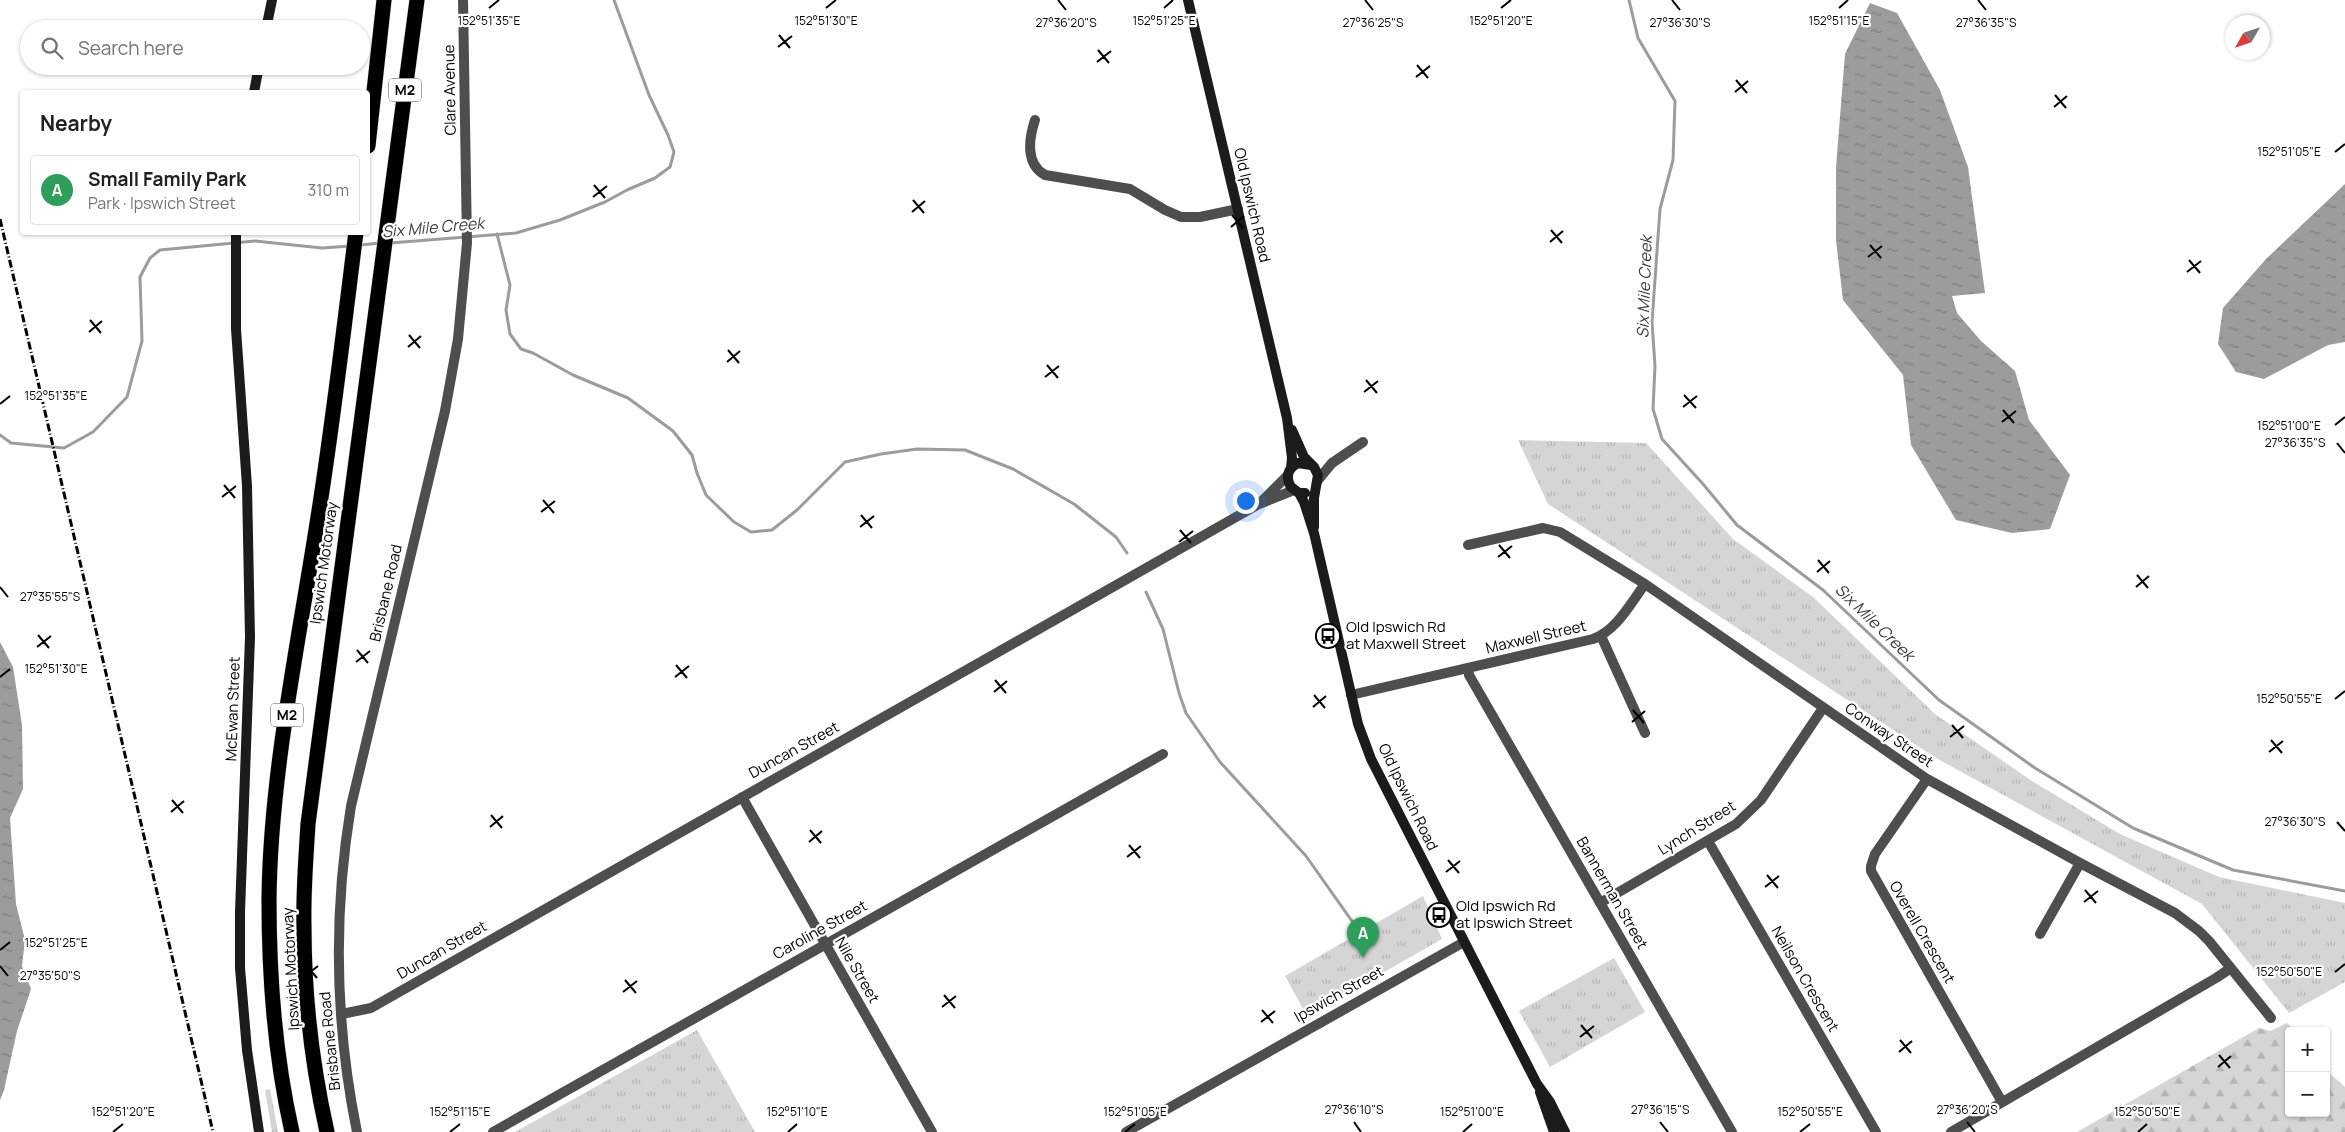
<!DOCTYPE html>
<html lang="en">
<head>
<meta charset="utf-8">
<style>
  :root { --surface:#fff; --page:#f6f6f6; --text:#202124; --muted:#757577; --line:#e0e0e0; --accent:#db2777 }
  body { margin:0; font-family:Manrope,sans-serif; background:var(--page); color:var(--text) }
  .controls { position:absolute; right:15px; bottom:15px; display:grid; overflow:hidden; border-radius:5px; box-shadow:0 1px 4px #0004 }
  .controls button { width:45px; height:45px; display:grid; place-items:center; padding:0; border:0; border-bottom:1px solid var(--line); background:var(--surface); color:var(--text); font:25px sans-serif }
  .compass { position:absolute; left:2225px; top:15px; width:45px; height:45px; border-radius:50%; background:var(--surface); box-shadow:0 1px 4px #0004; rotate:231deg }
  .you { position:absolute; left:1245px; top:500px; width:18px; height:18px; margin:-12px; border:4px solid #fff; border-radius:50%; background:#1a73e8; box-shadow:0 0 0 8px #1a73e833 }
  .badge { display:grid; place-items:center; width:32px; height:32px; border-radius:50%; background:var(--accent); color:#fff; font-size:16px; font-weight:700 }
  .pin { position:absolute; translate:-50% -41px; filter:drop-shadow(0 1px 2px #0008) }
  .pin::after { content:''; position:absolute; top:26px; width:18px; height:15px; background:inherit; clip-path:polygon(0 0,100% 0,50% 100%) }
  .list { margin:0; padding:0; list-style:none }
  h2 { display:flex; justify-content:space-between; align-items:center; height:65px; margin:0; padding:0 20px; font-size:21px }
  h2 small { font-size:16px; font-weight:400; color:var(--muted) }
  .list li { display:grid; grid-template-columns:32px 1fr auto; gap:15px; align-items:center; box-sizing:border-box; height:70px; margin:0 10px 10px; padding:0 10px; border:1px solid var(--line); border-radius:5px }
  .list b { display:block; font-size:19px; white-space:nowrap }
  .list p { margin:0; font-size:16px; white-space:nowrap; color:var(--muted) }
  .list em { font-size:16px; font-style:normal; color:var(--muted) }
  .icon { flex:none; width:28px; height:28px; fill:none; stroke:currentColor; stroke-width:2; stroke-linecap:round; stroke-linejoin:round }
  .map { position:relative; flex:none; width:2345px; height:1132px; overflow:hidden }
  .search { position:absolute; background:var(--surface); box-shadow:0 1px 4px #0004; left:20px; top:20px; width:350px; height:55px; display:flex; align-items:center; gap:12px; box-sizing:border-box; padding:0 18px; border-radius:28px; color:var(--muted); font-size:19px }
  .panel { position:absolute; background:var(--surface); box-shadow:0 1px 4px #0004; left:20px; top:90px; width:350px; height:145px; border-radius:5px }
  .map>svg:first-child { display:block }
  .grass { fill:url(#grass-tufts) }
  .forest { fill:url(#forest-firs) }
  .water { fill:url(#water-ripples) }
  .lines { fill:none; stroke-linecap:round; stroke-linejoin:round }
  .stream { stroke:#9c9c9c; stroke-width:3 }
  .motorway-casing { stroke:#dbdbdb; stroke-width:16 }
  .minor { stroke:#4e4e4e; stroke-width:10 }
  .tertiary { stroke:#4e4e4e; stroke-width:10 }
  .secondary { stroke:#1b1b1b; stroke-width:10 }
  .motorway { stroke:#000; stroke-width:15 }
  .rail { stroke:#000; stroke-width:3; stroke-dasharray:8 2.5 1 2.5; stroke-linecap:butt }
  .ticks { fill:none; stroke:#000; stroke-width:2 }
  .labels { text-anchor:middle; stroke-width:4.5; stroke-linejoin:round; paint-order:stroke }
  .shield { fill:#fff; stroke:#4c4c4c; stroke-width:1 }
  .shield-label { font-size:14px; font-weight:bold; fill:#000 }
  .street-label { font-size:15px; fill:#000; stroke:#fff }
  .poi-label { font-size:15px; fill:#000; stroke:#fff; text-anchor:start }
  .water-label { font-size:16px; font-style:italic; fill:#3d3d3d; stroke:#fff }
  .ticks-label { font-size:12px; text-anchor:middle; fill:#000; stroke:#fff; stroke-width:4.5; stroke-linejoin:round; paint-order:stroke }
</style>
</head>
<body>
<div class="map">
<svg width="2345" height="1132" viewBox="0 0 2345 1132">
  <defs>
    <pattern id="grass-tufts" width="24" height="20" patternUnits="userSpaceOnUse" patternTransform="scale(1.25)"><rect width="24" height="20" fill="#d5d5d5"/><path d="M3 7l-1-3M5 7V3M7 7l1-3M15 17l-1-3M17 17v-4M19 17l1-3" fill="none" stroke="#b5b5b5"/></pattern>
    <pattern id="forest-firs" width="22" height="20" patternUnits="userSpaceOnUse" patternTransform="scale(1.25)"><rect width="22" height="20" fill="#d5d5d5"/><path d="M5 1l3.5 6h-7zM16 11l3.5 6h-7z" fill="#b5b5b5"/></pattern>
    <pattern id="water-ripples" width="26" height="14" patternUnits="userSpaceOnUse" patternTransform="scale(1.25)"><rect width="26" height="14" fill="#9c9c9c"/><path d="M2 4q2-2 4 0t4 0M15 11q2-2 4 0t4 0" fill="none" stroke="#7d7d7d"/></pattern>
  </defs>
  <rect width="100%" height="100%" fill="#fff"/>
  <path class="grass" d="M1518 440 1646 443 1733 539 1813 597 1935 714 2032 781 2120 834 2219 877 2345 903V982L2289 1013 2202 904 1936 758 1548 504Z
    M1423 896 1442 939 1307 1016 1285 976Z
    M1614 958 1645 1012 1550 1067 1519 1011Z
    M697 1030 755 1132H515Z
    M270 1089 278 1132H272L265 1090Z"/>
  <path class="forest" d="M2287 1023 2296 1031H2289V1113H2326V1070L2345 1087V1132H2077L2259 1028 2270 1031Z"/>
  <path class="water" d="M1870 3 1897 13 1940 90 1968 167 1985 293 1952 296 1957 313 1981 341 2015 371 2029 420 2070 475 2050 529 2012 533 1956 520 1911 445 1903 375 1843 300 1836 240V167L1845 54Z
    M2345 184V342L2328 345 2264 379 2236 372 2218 344 2223 308 2266 259Z
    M0 642 13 667 22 725 23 789 10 818 16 904 25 940 22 966 31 989 17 1031 4 1090 0 1100Z"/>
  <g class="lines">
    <path class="stream" d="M1629 0 1638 38 1675 101 1673 160 1660 209 1652 322 1655 366 1653 409 1662 439 1703 484 1737 525 1823 590 1939 700 2035 768 2133 828 2233 870 2345 891
      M497 234 510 285 506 310 510 334 521 349 533 353 573 375 628 398 673 431 692 455 697 473 706 495 734 522 751 532 772 530 797 510 845 462 881 454 917 449 965 450 1013 469 1074 504 1116 537 1127 553
      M390 243 516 233 560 220 605 202 627 190 655 178 670 167 674 152 668 135 649 95 614 0
      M360 245 381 243
      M0 435 11 443 64 448 93 432 127 397 142 341 140 277 150 258 160 250 255 241 322 248 351 246
      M1146 592 1163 629 1179 693 1186 713 1220 762 1306 856 1354 924"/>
    <defs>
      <path id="motorway" d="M368 146 384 0
        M292 1132C275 1057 269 978 269 901 270 775 299 641 318 517 333 423 344 327 356 232
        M327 1132C312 1065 304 995 304 927 303 892 306 858 308 824L417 0"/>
    </defs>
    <use href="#motorway" class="motorway-casing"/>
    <path class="minor" d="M1035 120C1029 138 1025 164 1045 175L1130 189 1165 210 1181 217H1200L1238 209
      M1318 480 1332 463 1363 442
      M1260 503 1288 475
      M1468 545 1543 528 1560 532 1645 584 1927 779 2080 863 2175 913 2199 931 2209 941 2271 1018
      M1601 636 1645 733
      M1468 668 1469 675 1732 1132
      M1351 695 1593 639C1617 630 1630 604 1645 584
      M1927 779 1875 854 1871 866V871L2002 1102
      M742 797 932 1132
      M1708 841 1876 1132
      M1600 903 1736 824 1761 800 1823 708
      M2040 934 2080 863
      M342 1014 371 1008 1259 504 1294 490
      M493 1132 1163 754
      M1126 1132 1464 942
      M1951 1132 2216 978 2231 968"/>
    <path class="tertiary" d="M357 1132C335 1024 333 915 351 806L445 411 458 339 467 243 463 0"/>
    <path class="secondary" d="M1188 0 1287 418 1292 458 1291 468
      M266 29 272 0
      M254 92 259 66
      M236 232V329L247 486 250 637 240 912V968L247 1050 259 1132
      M1292 430 1304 457 1314 467 1318 475 1314 498V527
      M1299 493 1304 502 1314 533 1358 724 1371 759 1537 1084 1550 1102 1565 1132
      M1305 493H1299L1291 487C1285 477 1288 468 1298 463L1311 465
      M1540 1092 1554 1132"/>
    <use href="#motorway" class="motorway"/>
    <path class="rail" d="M0 219 213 1132"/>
  </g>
  <path class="ticks" d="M1058 0 1066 10M1365 0 1373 10M1672 0 1680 10M1978 0 1986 10M489 8 499 0M826 8 836 0M1164 8 1173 0M1501 8 1511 0M1839 8 1848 0M779 35 790 48M778 47 792 36M1098 50 1109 63M1097 62 1111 51M1417 65 1428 78M1416 77 1430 66M1736 80 1747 93M1735 92 1748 81M2055 95 2066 108M2054 107 2067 96M2335 152 2345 144M594 185 605 198M593 197 607 186M913 200 924 213M912 212 925 201M1232 215 1243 228M1231 227 1244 216M1551 230 1562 243M1550 242 1563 231M1870 245 1881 258M1868 257 1882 246M2189 260 2200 273M2187 272 2201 261M90 320 101 333M89 332 102 321M409 335 420 348M408 347 421 336M728 350 739 363M727 362 740 351M1047 365 1058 378M1045 377 1059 366M1366 380 1377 393M1364 392 1378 381M1684 395 1696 408M0 404 10 396M1683 407 1697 396M2003 410 2014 423M2002 422 2016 411M2335 425 2345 417M2337 443 2345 453M224 485 235 498M222 497 236 486M543 500 554 513M541 512 555 501M861 515 872 528M860 527 874 516M1180 530 1191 543M1179 542 1193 531M1499 545 1510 558M1498 557 1512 546M1818 560 1829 573M1817 572 1830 561M2137 575 2148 588M0 587 8 597M2136 587 2149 576M38 635 49 648M37 647 51 636M357 650 368 663M356 662 370 651M676 665 687 678M0 677 10 669M675 677 689 666M995 680 1006 693M994 692 1007 681M1314 695 1325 708M2335 699 2345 691M1313 707 1326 696M1633 710 1644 723M1632 722 1645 711M1952 725 1963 738M1950 737 1964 726M2271 740 2282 753M2269 752 2283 741M172 800 183 813M171 812 184 801M491 815 502 828M2337 822 2345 831M490 827 503 816M810 830 821 843M809 842 822 831M1129 845 1140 858M1127 857 1141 846M1448 860 1459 873M1446 872 1460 861M1767 875 1778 888M1765 887 1779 876M2085 890 2096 903M2084 902 2098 891M0 950 10 942M306 965 317 978M0 966 8 976M2335 972 2345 964M304 977 318 966M625 980 636 993M623 992 637 981M944 995 955 1008M942 1007 956 996M1262 1010 1273 1023M1261 1022 1275 1011M1581 1025 1592 1038M1580 1037 1594 1026M1900 1040 1911 1053M1899 1052 1912 1041M2219 1055 2230 1068M2218 1067 2231 1056M1354 1122 1361 1132M1660 1122 1668 1132M1967 1122 1975 1132M113 1132 123 1124M450 1132 460 1124M788 1132 797 1124M1125 1132 1135 1124M1463 1132 1472 1124M1800 1132 1810 1124M2138 1132 2147 1124"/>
  <defs>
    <symbol id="bus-ring" viewBox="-11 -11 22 22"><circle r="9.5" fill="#fff" stroke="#000" stroke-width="1.5"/><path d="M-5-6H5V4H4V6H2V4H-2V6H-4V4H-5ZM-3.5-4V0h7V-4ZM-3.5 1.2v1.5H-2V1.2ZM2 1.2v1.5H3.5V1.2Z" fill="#000"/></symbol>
  </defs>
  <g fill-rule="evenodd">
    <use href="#bus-ring" x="1314" y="622" width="28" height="28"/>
    <use href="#bus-ring" x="1425" y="901" width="28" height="28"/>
  </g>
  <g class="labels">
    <g class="shield">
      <rect x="389" y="78.5" width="32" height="23" rx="4"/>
      <rect x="271" y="703.5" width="32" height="23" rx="4"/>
    </g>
    <g class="shield-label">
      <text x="405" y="95">M2</text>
      <text x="287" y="720">M2</text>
    </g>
    <g class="street-label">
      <text transform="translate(450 90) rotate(-91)" y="5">Clare Avenue</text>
      <text transform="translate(1252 205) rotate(77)" y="5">Old Ipswich Road</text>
      <text transform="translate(324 563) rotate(-82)" y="5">Ipswich Motorway</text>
      <text transform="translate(386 593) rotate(-77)" y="5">Brisbane Road</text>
      <text transform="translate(1536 637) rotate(-13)" y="5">Maxwell Street</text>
      <text transform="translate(233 709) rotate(-88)" y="5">McEwan Street</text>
      <text transform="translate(1889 735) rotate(34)" y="5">Conway Street</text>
      <text transform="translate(794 750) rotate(-29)" y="5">Duncan Street</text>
      <text transform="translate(1408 797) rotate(64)" y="5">Old Ipswich Road</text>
      <text transform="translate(1697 828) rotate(-32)" y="5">Lynch Street</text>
      <text transform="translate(1612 893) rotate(60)" y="5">Bannerman Street</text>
      <text transform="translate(820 930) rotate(-29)" y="5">Caroline Street</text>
      <text transform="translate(1922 932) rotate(60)" y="5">Overell Crescent</text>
      <text transform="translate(442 950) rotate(-30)" y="5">Duncan Street</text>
      <text transform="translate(291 969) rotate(-93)" y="5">Ipswich Motorway</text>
      <text transform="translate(857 970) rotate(60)" y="5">Nile Street</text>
      <text transform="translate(1805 979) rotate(60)" y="5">Neilson Crescent</text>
      <text transform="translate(1339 994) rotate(-29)" y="5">Ipswich Street</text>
      <text transform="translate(330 1041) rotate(-96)" y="5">Brisbane Road</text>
    </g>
    <g class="poi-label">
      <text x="1346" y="632">Old Ipswich Rd<tspan x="1346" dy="17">at Maxwell Street</tspan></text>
      <text x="1456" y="911">Old Ipswich Rd<tspan x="1456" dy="17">at Ipswich Street</tspan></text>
    </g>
    <g class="water-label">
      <text transform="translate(433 227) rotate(-5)" y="6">Six Mile Creek</text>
      <text transform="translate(1644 287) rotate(-88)" y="6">Six Mile Creek</text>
      <text transform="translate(1875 622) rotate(44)" y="6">Six Mile Creek</text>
    </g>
  </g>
  <g class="ticks-label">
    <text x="489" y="25">152°51'35"E</text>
    <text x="826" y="25">152°51'30"E</text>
    <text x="1164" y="25">152°51'25"E</text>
    <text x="1501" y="25">152°51'20"E</text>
    <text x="1839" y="25">152°51'15"E</text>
    <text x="1373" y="27">27°36'25"S</text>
    <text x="1066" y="27">27°36'20"S</text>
    <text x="1680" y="27">27°36'30"S</text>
    <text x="1986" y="27">27°36'35"S</text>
    <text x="2289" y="156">152°51'05"E</text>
    <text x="56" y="400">152°51'35"E</text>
    <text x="2289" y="430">152°51'00"E</text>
    <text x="2295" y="447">27°36'35"S</text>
    <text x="50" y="601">27°35'55"S</text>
    <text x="56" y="673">152°51'30"E</text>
    <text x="2289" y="703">152°50'55"E</text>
    <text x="2295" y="826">27°36'30"S</text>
    <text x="56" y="947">152°51'25"E</text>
    <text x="2289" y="976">152°50'50"E</text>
    <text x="50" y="980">27°35'50"S</text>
    <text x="1354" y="1114">27°36'10"S</text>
    <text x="1660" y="1114">27°36'15"S</text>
    <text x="1967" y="1114">27°36'20"S</text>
    <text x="123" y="1116">152°51'20"E</text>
    <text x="460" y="1116">152°51'15"E</text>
    <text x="797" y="1116">152°51'10"E</text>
    <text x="1135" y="1116">152°51'05"E</text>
    <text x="1472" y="1116">152°51'00"E</text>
    <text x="1810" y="1116">152°50'55"E</text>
    <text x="2147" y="1116">152°50'50"E</text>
  </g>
</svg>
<div class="controls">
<button>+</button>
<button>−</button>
</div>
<svg class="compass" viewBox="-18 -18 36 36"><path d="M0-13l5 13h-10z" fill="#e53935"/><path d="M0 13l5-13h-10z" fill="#757577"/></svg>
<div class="you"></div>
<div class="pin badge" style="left:1363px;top:958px;background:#2e9e5b">A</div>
<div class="search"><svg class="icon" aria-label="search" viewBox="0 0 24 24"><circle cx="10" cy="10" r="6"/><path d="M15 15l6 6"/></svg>Search here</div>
<section class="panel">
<h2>Nearby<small></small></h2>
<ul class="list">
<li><span class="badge" style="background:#2e9e5b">A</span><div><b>Small Family Park</b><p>Park · Ipswich Street</p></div><em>310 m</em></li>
</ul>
</section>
</div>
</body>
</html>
